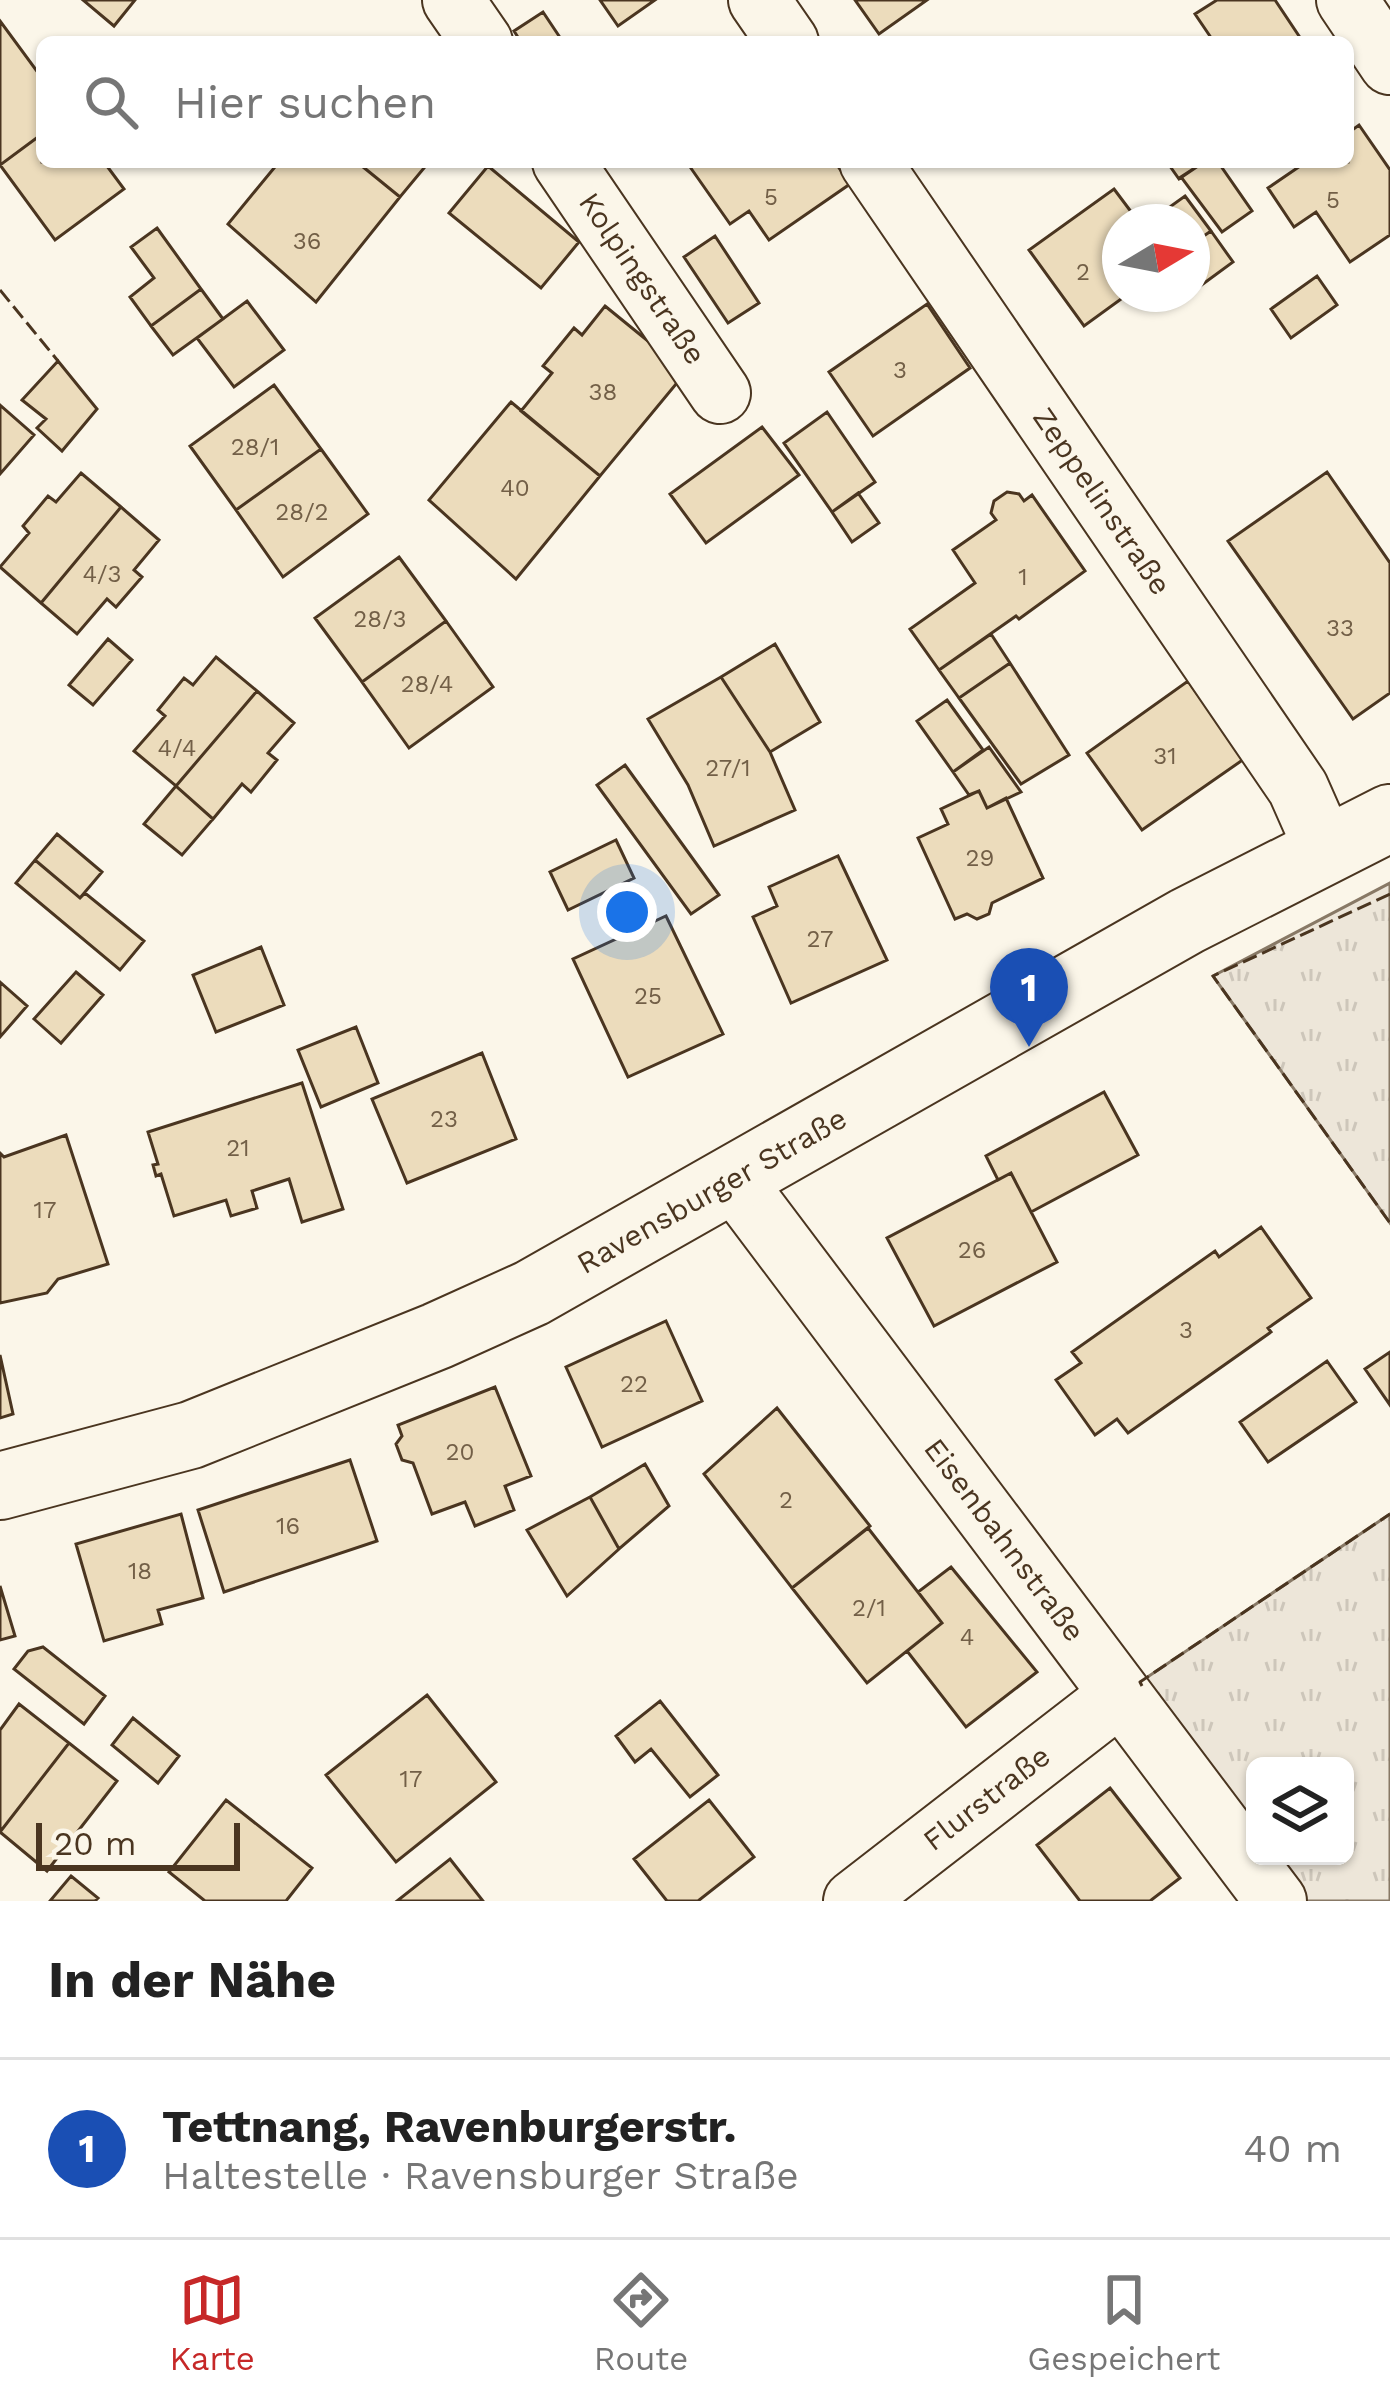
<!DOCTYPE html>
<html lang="de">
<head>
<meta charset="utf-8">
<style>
  :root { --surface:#fff; --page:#f2f2f2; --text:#222; --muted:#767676; --line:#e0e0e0; --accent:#c62828 }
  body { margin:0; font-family:"Work Sans",sans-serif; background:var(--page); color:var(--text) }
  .controls { position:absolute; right:36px; bottom:36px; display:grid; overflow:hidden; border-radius:18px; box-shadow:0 3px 9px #0004 }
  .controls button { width:108px; height:108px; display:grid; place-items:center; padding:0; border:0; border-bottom:3px solid var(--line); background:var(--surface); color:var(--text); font:60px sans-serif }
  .compass { position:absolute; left:1102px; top:204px; width:108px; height:108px; border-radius:50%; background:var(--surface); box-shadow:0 3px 9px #0004; rotate:80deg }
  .scale { position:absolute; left:36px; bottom:30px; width:204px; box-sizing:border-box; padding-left:12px; border:6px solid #4a3520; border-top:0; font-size:33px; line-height:42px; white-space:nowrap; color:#4a3520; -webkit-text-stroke:9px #fbf6e9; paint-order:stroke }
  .you { position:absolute; left:627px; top:912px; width:42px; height:42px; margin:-30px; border:9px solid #fff; border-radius:50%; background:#1a73e8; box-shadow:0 0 0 18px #1a73e833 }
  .badge { display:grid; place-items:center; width:78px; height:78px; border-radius:50%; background:var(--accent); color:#fff; font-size:39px; font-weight:700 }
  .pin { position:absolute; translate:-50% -99px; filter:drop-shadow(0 3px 6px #0008) }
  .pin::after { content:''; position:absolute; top:63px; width:42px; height:36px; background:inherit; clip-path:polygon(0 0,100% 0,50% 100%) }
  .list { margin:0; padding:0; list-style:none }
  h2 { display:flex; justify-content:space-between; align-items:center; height:156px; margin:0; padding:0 48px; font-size:51px }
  h2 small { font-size:39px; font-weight:400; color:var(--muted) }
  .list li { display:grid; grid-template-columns:78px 1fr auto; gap:36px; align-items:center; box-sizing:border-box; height:180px; padding:0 48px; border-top:3px solid var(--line) }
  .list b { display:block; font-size:45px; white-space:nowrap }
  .list p { margin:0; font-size:39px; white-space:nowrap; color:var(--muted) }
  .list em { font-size:39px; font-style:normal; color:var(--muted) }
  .icon { flex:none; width:66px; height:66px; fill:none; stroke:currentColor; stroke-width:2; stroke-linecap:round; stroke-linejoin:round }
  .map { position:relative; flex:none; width:1390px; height:1901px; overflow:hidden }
  .search { position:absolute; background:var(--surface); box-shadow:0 3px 9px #0004; left:36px; right:36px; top:36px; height:132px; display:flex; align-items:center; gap:30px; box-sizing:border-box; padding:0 42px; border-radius:18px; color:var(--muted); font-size:45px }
  .sheet { height:336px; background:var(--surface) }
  nav { display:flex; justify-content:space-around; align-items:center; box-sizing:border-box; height:168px; border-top:3px solid var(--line); background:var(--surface); font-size:33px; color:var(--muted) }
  nav a { display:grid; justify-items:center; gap:6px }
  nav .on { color:var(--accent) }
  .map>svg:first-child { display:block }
  .grass { fill:url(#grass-tufts); stroke:#887966; stroke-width:3 }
  .building { fill:#ecdcbc; stroke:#4a3520; stroke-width:3 }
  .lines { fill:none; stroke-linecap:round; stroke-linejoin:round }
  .minor-casing { stroke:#4a3520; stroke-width:64 }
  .tertiary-casing { stroke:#4a3520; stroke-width:70 }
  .minor { stroke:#fbf6e9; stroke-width:60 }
  .tertiary { stroke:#fbf6e9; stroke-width:66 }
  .fence { stroke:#4a3520; stroke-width:3; stroke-dasharray:15 6; stroke-linecap:butt }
  .labels { text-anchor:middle; stroke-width:9; stroke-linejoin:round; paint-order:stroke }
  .number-label { font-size:24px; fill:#725f47 }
  .street-label { font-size:30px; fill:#4a3520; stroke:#fbf6e9 }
</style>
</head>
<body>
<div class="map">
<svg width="1390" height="1901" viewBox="0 0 1390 1901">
  <defs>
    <pattern id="grass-tufts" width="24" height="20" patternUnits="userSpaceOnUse" patternTransform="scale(3)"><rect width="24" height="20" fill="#ede6d9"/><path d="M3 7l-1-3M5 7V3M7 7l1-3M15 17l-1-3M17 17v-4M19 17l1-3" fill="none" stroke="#cdc6ba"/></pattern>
  </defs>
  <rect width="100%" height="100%" fill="#fbf6e9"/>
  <path class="grass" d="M1390 883V1223L1213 976Z
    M1390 1514V1901H1306L1272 1856H1345V1766H1255V1834L1140 1682Z"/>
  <path class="building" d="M83 0H135L114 26Z
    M600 0H655L618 26Z
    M855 0H927L879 34Z
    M1217 0H1275L1303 42H1214L1195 14Z
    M543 12 563 42H521L514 31Z
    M0 21 42 78V134L0 165Z
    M1359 125 1390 170V235L1350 262 1316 212 1294 227 1268 188 1306 162H1348V133Z
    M42 134V162H104L124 189 55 240 0 165Z
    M279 162H357L400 197 316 302 228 224Z
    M357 162H429L400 197Z
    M691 162H835L850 184 769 240 749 211 730 224 688 164Z
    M1167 162H1204L1179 179Z
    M1204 162H1218L1252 211 1222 232 1181 177Z
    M488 166 579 242 541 288 449 213Z
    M1114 189 1138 221 1120 222V294H1128L1084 326 1029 250Z
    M1185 196 1211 231 1192 244V222L1153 219Z
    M157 228 201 289 151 326 130 297 154 278 131 247Z
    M1211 231 1233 262 1192 292V244Z
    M715 236 759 303 728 323 684 257Z
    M1317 276 1337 305 1291 338 1271 309Z
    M201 289 223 319 173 355 151 326Z
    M247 301 284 350 234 387 197 338Z
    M927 304 970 368 873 436 829 372Z
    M605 306 686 372 600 476 521 411 552 373 543 366 574 328 582 335Z
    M58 361 97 409 62 451 37 428 46 419 22 400Z
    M274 385 321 449 236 510 190 446Z
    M511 402 600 476 516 579 429 500Z
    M0 405 34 435 0 474Z
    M827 412 875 482 832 512 784 443Z
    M762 427 799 475 706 543 670 494Z
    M321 449 368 514 283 577 236 510Z
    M1327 472 1390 563V693L1353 719 1228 541Z
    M81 473 121 507 41 603 0 567 29 533 23 526 48 496 56 502Z
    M1007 492 1019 494 1024 501 1032 495 1085 571 1019 619 1016 616 939 670 910 629 975 583 953 550 996 520 991 513 994 501Z
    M858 493 879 523 852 542 832 512Z
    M121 507 159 540 134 570 142 577 116 607 107 599 77 634 41 603Z
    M399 557 446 621 362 682 315 618Z
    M446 621 493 687 409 748 362 682Z
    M991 634 1010 663 959 698 939 670Z
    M108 639 132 660 93 705 69 685Z
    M775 644 820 722 770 752 721 677Z
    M216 657 257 691 176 786 134 751 165 716 158 710 184 678 193 685Z
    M1010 663 1069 755 1021 784 959 698Z
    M721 677 770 752 795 810 714 846 688 785 648 719Z
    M1188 681 1244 759 1142 830 1087 753Z
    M257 691 294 723 268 753 277 760 251 792 242 784 213 819 176 786Z
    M947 700 983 750 953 772 917 721Z
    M989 747 1021 792 987 808 979 791 969 795 953 772Z
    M625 765 719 895 691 914 597 785Z
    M176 786 213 819 182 855 144 824Z
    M979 791 987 808 1006 798 1043 878 992 903 989 914 977 919 967 914 955 919 918 838 948 824 941 809Z
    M57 834 102 872 80 898 35 860Z
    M616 840 634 878 568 910 550 872Z
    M838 856 887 960 791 1003 753 917 777 906 769 887Z
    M35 860 80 898 85 893 144 941 120 970 16 883Z
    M666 916 723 1034 628 1077 573 959Z
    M261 947 284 1005 216 1032 193 975Z
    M76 972 103 995 61 1043 34 1019Z
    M0 982 27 1006 0 1037Z
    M356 1027 378 1083 321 1107 298 1050Z
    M482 1053 516 1139 407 1183 372 1099Z
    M302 1083 343 1209 302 1222 289 1179 252 1191 257 1208 231 1216 226 1200 174 1216 161 1174 156 1176 153 1165 158 1164 148 1132Z
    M1104 1092 1138 1155 1031 1212 1011 1173 998 1180 986 1156Z
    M66 1135 108 1264 58 1279 47 1293 0 1303V1153L4 1157Z
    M1011 1173 1057 1262 934 1326 887 1238Z
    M1261 1227 1311 1298 1268 1328 1271 1332 1128 1433 1117 1419 1095 1435 1056 1380 1081 1363 1072 1352 1215 1251 1219 1257Z
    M666 1321 702 1401 602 1447 566 1367Z
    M1390 1352V1405L1365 1369Z
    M0 1355 13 1414 0 1418Z
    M1327 1361 1356 1402 1268 1462 1240 1422Z
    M495 1387 531 1476 505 1486 514 1510 475 1526 465 1502 432 1514 413 1463 402 1460 396 1444 402 1436 398 1425Z
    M777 1408 870 1526 792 1588 704 1474Z
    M350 1460 377 1541 224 1592 198 1510Z
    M645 1464 669 1506 619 1549 590 1497Z
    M590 1497 619 1549 567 1596 527 1530Z
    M181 1514 203 1598 158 1610 162 1624 104 1641 76 1544Z
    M868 1528 942 1623 867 1683 792 1588Z
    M951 1567 1037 1672 966 1727 907 1651 942 1623 918 1592Z
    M0 1586 15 1636 0 1640Z
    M43 1647 105 1696 84 1724 14 1669 28 1651Z
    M427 1695 496 1782 396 1862 326 1775Z
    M660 1701 718 1775 690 1797 651 1749 635 1762 616 1736Z
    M19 1704 69 1743 0 1832V1730Z
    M133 1718 179 1756 158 1783 112 1745Z
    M69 1743 117 1781 47 1871 0 1832Z
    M1110 1788 1180 1878 1150 1901H1080L1037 1845Z
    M226 1800 312 1868 286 1901H205L169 1872Z
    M709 1800 754 1857 698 1901H667L634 1859Z
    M450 1859 483 1901H397Z
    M71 1876 98 1898 95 1901H50Z"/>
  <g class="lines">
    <defs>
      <g id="minor">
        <path d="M453 0 482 42"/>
        <path d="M759 0 788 42"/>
        <path d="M1347 0 1390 64"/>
        <path id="s1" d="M563 162 720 393"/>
        <path id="s2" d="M870 162 1298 788 1325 849"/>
        <path id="s3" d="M732 1178 1276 1901"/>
        <path id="s4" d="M854 1901 1120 1695"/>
      </g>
      <g id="tertiary">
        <path id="s5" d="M0 1486 191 1435 437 1336 532 1293 1187 921 1390 818"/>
      </g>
    </defs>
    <use href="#minor" class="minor-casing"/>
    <use href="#tertiary" class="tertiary-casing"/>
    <use href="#minor" class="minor"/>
    <use href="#tertiary" class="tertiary"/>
    <path class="fence" d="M0 290 58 361
      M1390 894 1213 976 1390 1223
      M1142 1686 1140 1682 1390 1514"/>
  </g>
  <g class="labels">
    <g class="number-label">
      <text x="771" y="205">5</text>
      <text x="1333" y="208">5</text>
      <text x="307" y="249">36</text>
      <text x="1083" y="280">2</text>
      <text x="900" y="378">3</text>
      <text x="603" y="400">38</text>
      <text x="255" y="455">28/1</text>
      <text x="515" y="496">40</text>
      <text x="302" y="520">28/2</text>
      <text x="102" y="582">4/3</text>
      <text x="1023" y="585">1</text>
      <text x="380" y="627">28/3</text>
      <text x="1340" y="636">33</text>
      <text x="427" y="692">28/4</text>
      <text x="177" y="756">4/4</text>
      <text x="1165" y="764">31</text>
      <text x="728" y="776">27/1</text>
      <text x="980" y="866">29</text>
      <text x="820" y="947">27</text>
      <text x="648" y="1004">25</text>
      <text x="444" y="1127">23</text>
      <text x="238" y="1156">21</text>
      <text x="45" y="1218">17</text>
      <text x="972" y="1258">26</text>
      <text x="1186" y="1338">3</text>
      <text x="634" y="1392">22</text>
      <text x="460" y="1460">20</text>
      <text x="786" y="1508">2</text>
      <text x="288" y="1534">16</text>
      <text x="140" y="1579">18</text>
      <text x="869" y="1616">2/1</text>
      <text x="967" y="1645">4</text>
      <text x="411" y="1787">17</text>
    </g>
    <g class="street-label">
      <text dy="10" stroke="none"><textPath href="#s1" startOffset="141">Kolpingstraße</textPath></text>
      <text dy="10" stroke="none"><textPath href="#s2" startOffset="411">Zeppelinstraße</textPath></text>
      <text dy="10" stroke="none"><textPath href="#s5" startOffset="774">Ravensburger Straße</textPath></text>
      <text dy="10" stroke="none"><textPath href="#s3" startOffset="453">Eisenbahnstraße</textPath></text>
      <text dy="10" stroke="none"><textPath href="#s4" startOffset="168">Flurstraße</textPath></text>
    </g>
  </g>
</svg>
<div class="controls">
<button><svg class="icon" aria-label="layers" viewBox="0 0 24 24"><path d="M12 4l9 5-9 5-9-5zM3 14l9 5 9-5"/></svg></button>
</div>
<svg class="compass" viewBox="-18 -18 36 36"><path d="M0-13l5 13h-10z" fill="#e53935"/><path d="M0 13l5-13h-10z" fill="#767676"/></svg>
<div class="scale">20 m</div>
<div class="you"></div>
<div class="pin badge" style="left:1029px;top:1047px;background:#1a4fb4">1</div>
<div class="search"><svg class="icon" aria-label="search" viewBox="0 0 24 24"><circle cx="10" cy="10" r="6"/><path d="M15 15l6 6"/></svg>Hier suchen</div>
</div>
<section class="sheet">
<h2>In der Nähe<small></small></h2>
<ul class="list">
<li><span class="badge" style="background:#1a4fb4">1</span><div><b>Tettnang, Ravenburgerstr.</b><p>Haltestelle · Ravensburger Straße</p></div><em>40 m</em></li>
</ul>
</section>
<nav>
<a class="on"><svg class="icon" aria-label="map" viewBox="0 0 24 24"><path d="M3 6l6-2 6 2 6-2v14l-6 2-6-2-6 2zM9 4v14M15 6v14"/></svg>Karte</a>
<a><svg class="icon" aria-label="directions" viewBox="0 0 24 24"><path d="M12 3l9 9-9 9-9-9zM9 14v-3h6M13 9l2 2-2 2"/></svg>Route</a>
<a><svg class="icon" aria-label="saved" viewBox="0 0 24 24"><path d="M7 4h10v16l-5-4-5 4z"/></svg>Gespeichert</a>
</nav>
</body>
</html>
